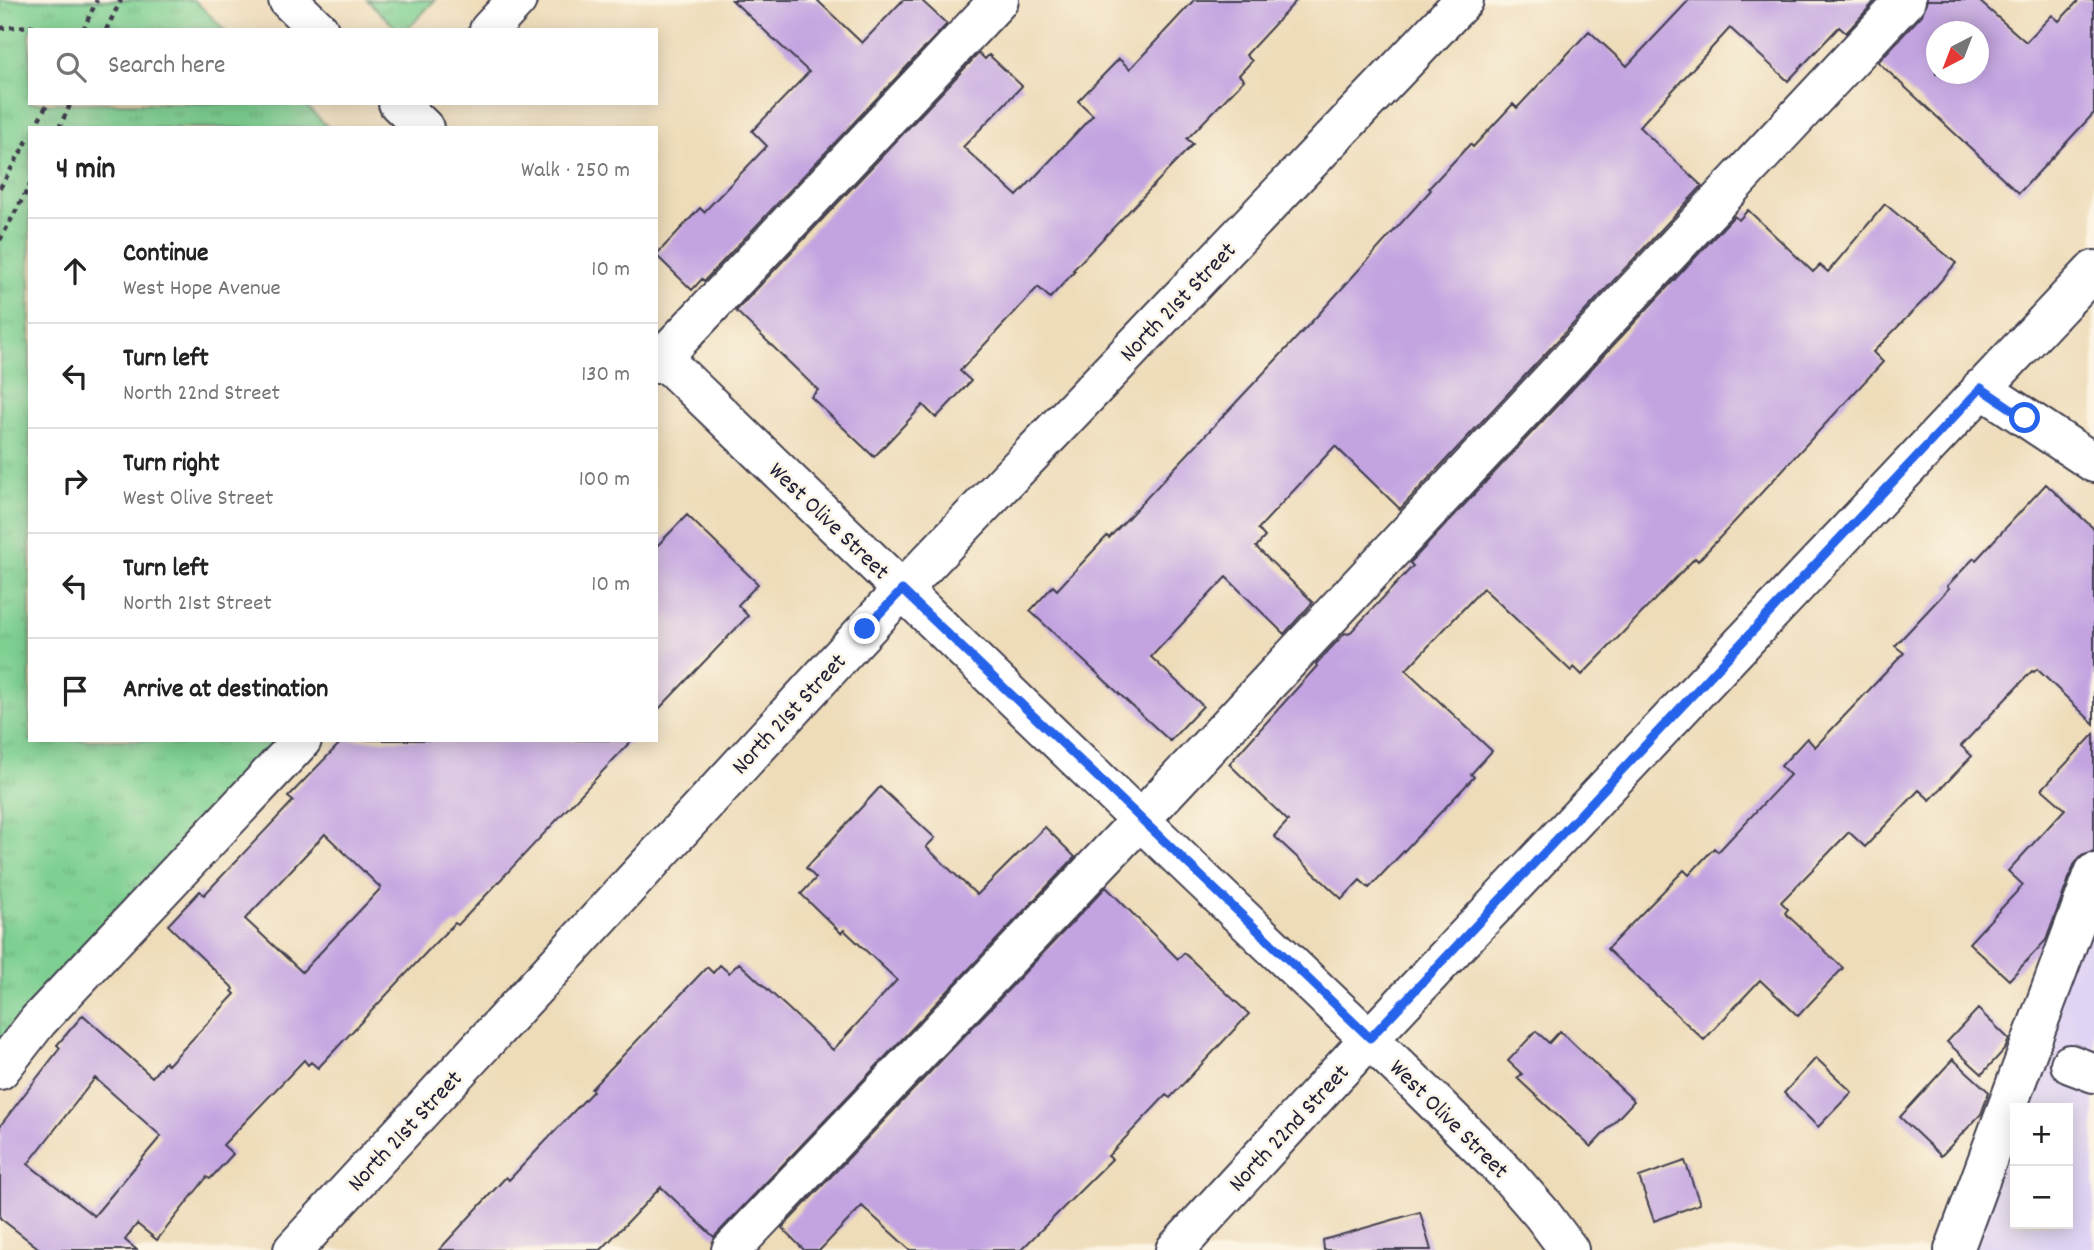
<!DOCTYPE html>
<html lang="en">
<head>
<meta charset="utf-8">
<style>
  :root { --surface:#fff; --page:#f6f6f6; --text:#222; --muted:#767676; --line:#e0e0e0 }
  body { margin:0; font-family:Dekko,sans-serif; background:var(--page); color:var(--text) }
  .controls { position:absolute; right:21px; bottom:21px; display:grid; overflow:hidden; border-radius:0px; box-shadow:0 4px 18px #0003 }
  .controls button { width:63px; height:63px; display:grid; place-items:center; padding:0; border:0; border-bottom:2px solid var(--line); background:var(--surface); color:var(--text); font:35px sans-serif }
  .compass { position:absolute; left:1926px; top:21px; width:63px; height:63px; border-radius:50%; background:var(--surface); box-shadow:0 4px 18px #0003; rotate:222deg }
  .stop { position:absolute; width:21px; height:21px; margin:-16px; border:5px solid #2563eb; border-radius:50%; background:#fff }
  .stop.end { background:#2563eb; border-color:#fff; box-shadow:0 2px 7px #0008 }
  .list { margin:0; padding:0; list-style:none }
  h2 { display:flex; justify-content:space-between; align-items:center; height:91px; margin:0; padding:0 28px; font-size:30px }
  h2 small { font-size:23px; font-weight:400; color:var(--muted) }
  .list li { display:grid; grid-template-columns:46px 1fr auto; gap:21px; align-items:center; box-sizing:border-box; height:105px; padding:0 28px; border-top:2px solid var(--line) }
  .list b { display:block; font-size:26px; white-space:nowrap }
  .list p { margin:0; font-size:23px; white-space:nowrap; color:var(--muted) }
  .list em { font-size:23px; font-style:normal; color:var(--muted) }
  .icon { flex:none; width:38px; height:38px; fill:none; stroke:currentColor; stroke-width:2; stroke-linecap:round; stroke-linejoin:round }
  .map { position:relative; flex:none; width:2094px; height:1250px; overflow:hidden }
  .search { position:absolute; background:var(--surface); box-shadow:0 4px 18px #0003; left:28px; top:28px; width:630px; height:77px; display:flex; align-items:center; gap:18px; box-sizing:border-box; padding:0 24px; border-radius:0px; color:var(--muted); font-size:26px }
  .panel { position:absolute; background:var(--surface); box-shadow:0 4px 18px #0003; left:28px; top:126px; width:630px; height:616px; border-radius:0px }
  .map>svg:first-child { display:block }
  .built { fill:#e0d4f4; fill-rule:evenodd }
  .grass { fill:url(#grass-tufts); stroke:#507966; stroke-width:2 }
  .building { fill:#c3a4e1; fill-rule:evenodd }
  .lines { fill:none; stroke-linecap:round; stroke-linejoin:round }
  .minor-casing { stroke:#413e4e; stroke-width:42 }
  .path { stroke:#413e4e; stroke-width:4.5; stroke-dasharray:5 5; stroke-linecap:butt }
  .minor { stroke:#fff; stroke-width:38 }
  .route { stroke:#2563eb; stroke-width:9 }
  .labels { text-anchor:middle; stroke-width:5; stroke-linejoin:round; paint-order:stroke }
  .street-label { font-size:24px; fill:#22223b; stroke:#fcf5e5 }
</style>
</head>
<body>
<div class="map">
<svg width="2094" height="1250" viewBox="0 0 2094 1250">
  <defs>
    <pattern id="grass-tufts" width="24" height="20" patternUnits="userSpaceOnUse" patternTransform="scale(1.75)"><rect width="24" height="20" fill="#7ed092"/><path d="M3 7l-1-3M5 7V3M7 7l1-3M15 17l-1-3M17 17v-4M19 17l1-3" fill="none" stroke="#6db27f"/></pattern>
  </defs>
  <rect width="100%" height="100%" fill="#fcf5e5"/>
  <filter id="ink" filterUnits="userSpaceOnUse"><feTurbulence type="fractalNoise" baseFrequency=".0143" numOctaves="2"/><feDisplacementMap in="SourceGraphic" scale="14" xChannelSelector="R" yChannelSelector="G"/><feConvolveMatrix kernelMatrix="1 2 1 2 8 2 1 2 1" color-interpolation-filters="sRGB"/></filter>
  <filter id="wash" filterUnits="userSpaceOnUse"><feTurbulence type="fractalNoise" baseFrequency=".00686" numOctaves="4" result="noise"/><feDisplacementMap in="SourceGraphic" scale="28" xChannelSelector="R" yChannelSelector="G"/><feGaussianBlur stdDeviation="1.57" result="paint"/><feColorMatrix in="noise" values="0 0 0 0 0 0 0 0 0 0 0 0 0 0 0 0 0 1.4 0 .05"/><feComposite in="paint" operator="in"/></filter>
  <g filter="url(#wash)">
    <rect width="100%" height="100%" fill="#eedcb9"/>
    <path class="built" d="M2094 873V1250H1954ZM2015 1108H2068V1224H2015Z"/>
    <path class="grass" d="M0 0H194L225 30H30V103H303L329 128H30V740H284L0 1046Z
      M367 0H435L407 30H398Z"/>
    <g id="blocks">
      <path class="building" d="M732 0H817L862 43 903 0H921L947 24 704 281 702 279 692 290 656 255 700 208 704 212 767 146 752 131 809 72Z
        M1194 0H1297L1246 55 1252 61 1239 75 1244 80 1187 139 1193 144 1073 270 1075 271 1050 298 1038 287 960 371 971 381 936 418 923 405 874 457 811 397 818 390 736 311 979 53 985 59 989 55 1022 86 963 147 1017 196 1093 115 1078 101 1119 59 1130 69Z
        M1689 0H1876L1846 33 1839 27 1788 81 1730 28 1639 127 1702 186 1400 509 1335 446 1258 529 1265 537 1256 547 1313 602 1284 634 1226 577 1151 657 1203 706 1170 741 1030 611 1053 586 1057 590 1107 536 1109 538 1318 315 1431 190 1429 188 1470 144 1473 147 1513 104 1517 108 1589 31 1627 66Z
        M1927 0H1978L2026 42 2052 15 2059 21 2079 0H2094V113L2019 193 1878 62 1922 15ZM1936 32H1978V74H1936Z
        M1885 204 1956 263 1927 297 1873 352 1883 362 1698 561 1695 558 1582 675 1574 667 1571 671 1483 588 1406 670 1492 751 1471 774 1474 777 1369 888 1360 880 1342 899 1274 836 1288 821 1229 764 1317 666 1316 664 1345 633 1349 634 1413 566 1410 563 1734 216 1739 220 1748 210 1813 272 1820 265 1828 272Z
        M2046 484 2094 529V724L2037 669 2034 672 2032 671 1961 746 1972 756 1930 800 1919 790 1865 847 1849 832 1781 902 1788 909 1785 913 1843 968 1798 1016 1760 980 1704 1040 1607 949 1684 870 1689 875 1714 848 1718 852 1790 775 1781 766 1807 738 1815 747 1904 653 1895 646 1949 588 1947 586 1974 558 1976 560Z
        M687 515 758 584 738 605 748 616 656 712V547Z
        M2094 734V852L2081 856 2074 865 2046 940 2009 980 1969 943 2023 885 2008 871 2065 809 2042 789Z
        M343 740H632L458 925 455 923 437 941 318 1068 311 1062 308 1065 304 1060 223 1145 233 1154 210 1179 207 1177 157 1240 137 1224 125 1240 137 1250H41L0 1218V1126L60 1048 57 1045 83 1015 152 1077 165 1062 168 1065 235 994 232 991 234 989 168 925 200 891 204 895 293 801 288 797ZM325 834 381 888 302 972 245 919ZM95 1078 161 1136 94 1216 28 1164Z
        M880 787 935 838 926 847 977 895 1045 827 1075 857 714 1237 661 1187 601 1250H439L506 1177 509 1180 593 1091 591 1089 707 967 713 973 720 965 729 973 739 963 833 1050 897 980 844 930 841 933 801 894 816 878 806 868Z
        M1106 887 1178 959 1184 953 1249 1014 1170 1098 1166 1095 1108 1156 1112 1159 1021 1250H910L862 1206 820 1250H804L782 1228Z
        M1978 1009 2009 1039 2005 1049 1982 1074 1947 1042Z
        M1536 1031 1549 1043 1560 1031 1634 1101 1591 1147 1517 1078 1522 1074 1508 1061Z
        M1816 1058 1852 1092 1818 1127 1784 1093Z
        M1953 1059 1989 1092 1981 1114 1941 1156 1900 1117Z
        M1685 1161 1700 1204 1654 1221 1639 1177Z
        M1420 1212 1431 1250H1324L1323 1240Z"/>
    </g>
  </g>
  <g filter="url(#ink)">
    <use href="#blocks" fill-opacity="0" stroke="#413e4e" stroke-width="2"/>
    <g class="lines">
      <defs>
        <path id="minor" d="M288 0 319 30
          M489 30 517 0
          M398 103 424 128
          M656 352 1140 820 1408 1076 1509 1176 1542 1214 1569 1250
          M656 364 999 0
          M1981 388 2094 463
          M2070 1064 2094 1073
          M0 1070 38 1021 302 740
          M293 1250 902 590 1464 0
          M731 1250 1140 820 1906 0
          M1175 1250 1370 1038 2094 270
          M1954 1250 2094 873"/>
      </defs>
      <use href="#minor" class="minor-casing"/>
      <path class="path" d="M0 28 32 26 48 30
        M83 30 97 0
        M106 30 121 0
        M34 128 48 103
        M59 128 71 103
        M0 188 30 136
        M0 240 30 185"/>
      <use href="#minor" class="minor"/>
    </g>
  </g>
  <g class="lines" filter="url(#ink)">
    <path class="route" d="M865 629 902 590 1370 1038 1981 388 2025 418"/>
  </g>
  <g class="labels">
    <g class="street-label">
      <text transform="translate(1177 301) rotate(-46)" y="8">North 21st Street</text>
      <text transform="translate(830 520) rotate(44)" y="8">West Olive Street</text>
      <text transform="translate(788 713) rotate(-47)" y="8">North 21st Street</text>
      <text transform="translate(1450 1118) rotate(45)" y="8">West Olive Street</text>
      <text transform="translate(1288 1127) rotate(-47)" y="8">North 22nd Street</text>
      <text transform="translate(404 1130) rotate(-47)" y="8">North 21st Street</text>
    </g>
  </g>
</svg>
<div class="controls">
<button>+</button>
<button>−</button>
</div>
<svg class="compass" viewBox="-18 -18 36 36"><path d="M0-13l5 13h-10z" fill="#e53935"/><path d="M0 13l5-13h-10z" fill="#767676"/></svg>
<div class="stop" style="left:2025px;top:418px"></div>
<div class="stop end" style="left:865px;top:629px"></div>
<div class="search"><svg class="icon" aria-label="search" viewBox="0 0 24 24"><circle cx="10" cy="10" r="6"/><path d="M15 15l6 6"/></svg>Search here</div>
<section class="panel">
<h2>4 min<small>Walk · 250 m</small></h2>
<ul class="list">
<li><svg class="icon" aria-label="ahead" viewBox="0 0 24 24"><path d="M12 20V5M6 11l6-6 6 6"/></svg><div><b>Continue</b><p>West Hope Avenue</p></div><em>10 m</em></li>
<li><svg class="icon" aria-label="left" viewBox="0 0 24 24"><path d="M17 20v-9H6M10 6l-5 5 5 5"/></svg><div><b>Turn left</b><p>North 22nd Street</p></div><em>130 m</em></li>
<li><svg class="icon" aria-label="right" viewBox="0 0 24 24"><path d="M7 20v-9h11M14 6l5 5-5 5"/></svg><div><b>Turn right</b><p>West Olive Street</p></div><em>100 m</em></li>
<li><svg class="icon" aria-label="left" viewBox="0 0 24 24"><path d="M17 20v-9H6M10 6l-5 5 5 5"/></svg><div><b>Turn left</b><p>North 21st Street</p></div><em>10 m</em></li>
<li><svg class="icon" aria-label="arrive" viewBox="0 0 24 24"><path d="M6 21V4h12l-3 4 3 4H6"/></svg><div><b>Arrive at destination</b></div></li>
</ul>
</section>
</div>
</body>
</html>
